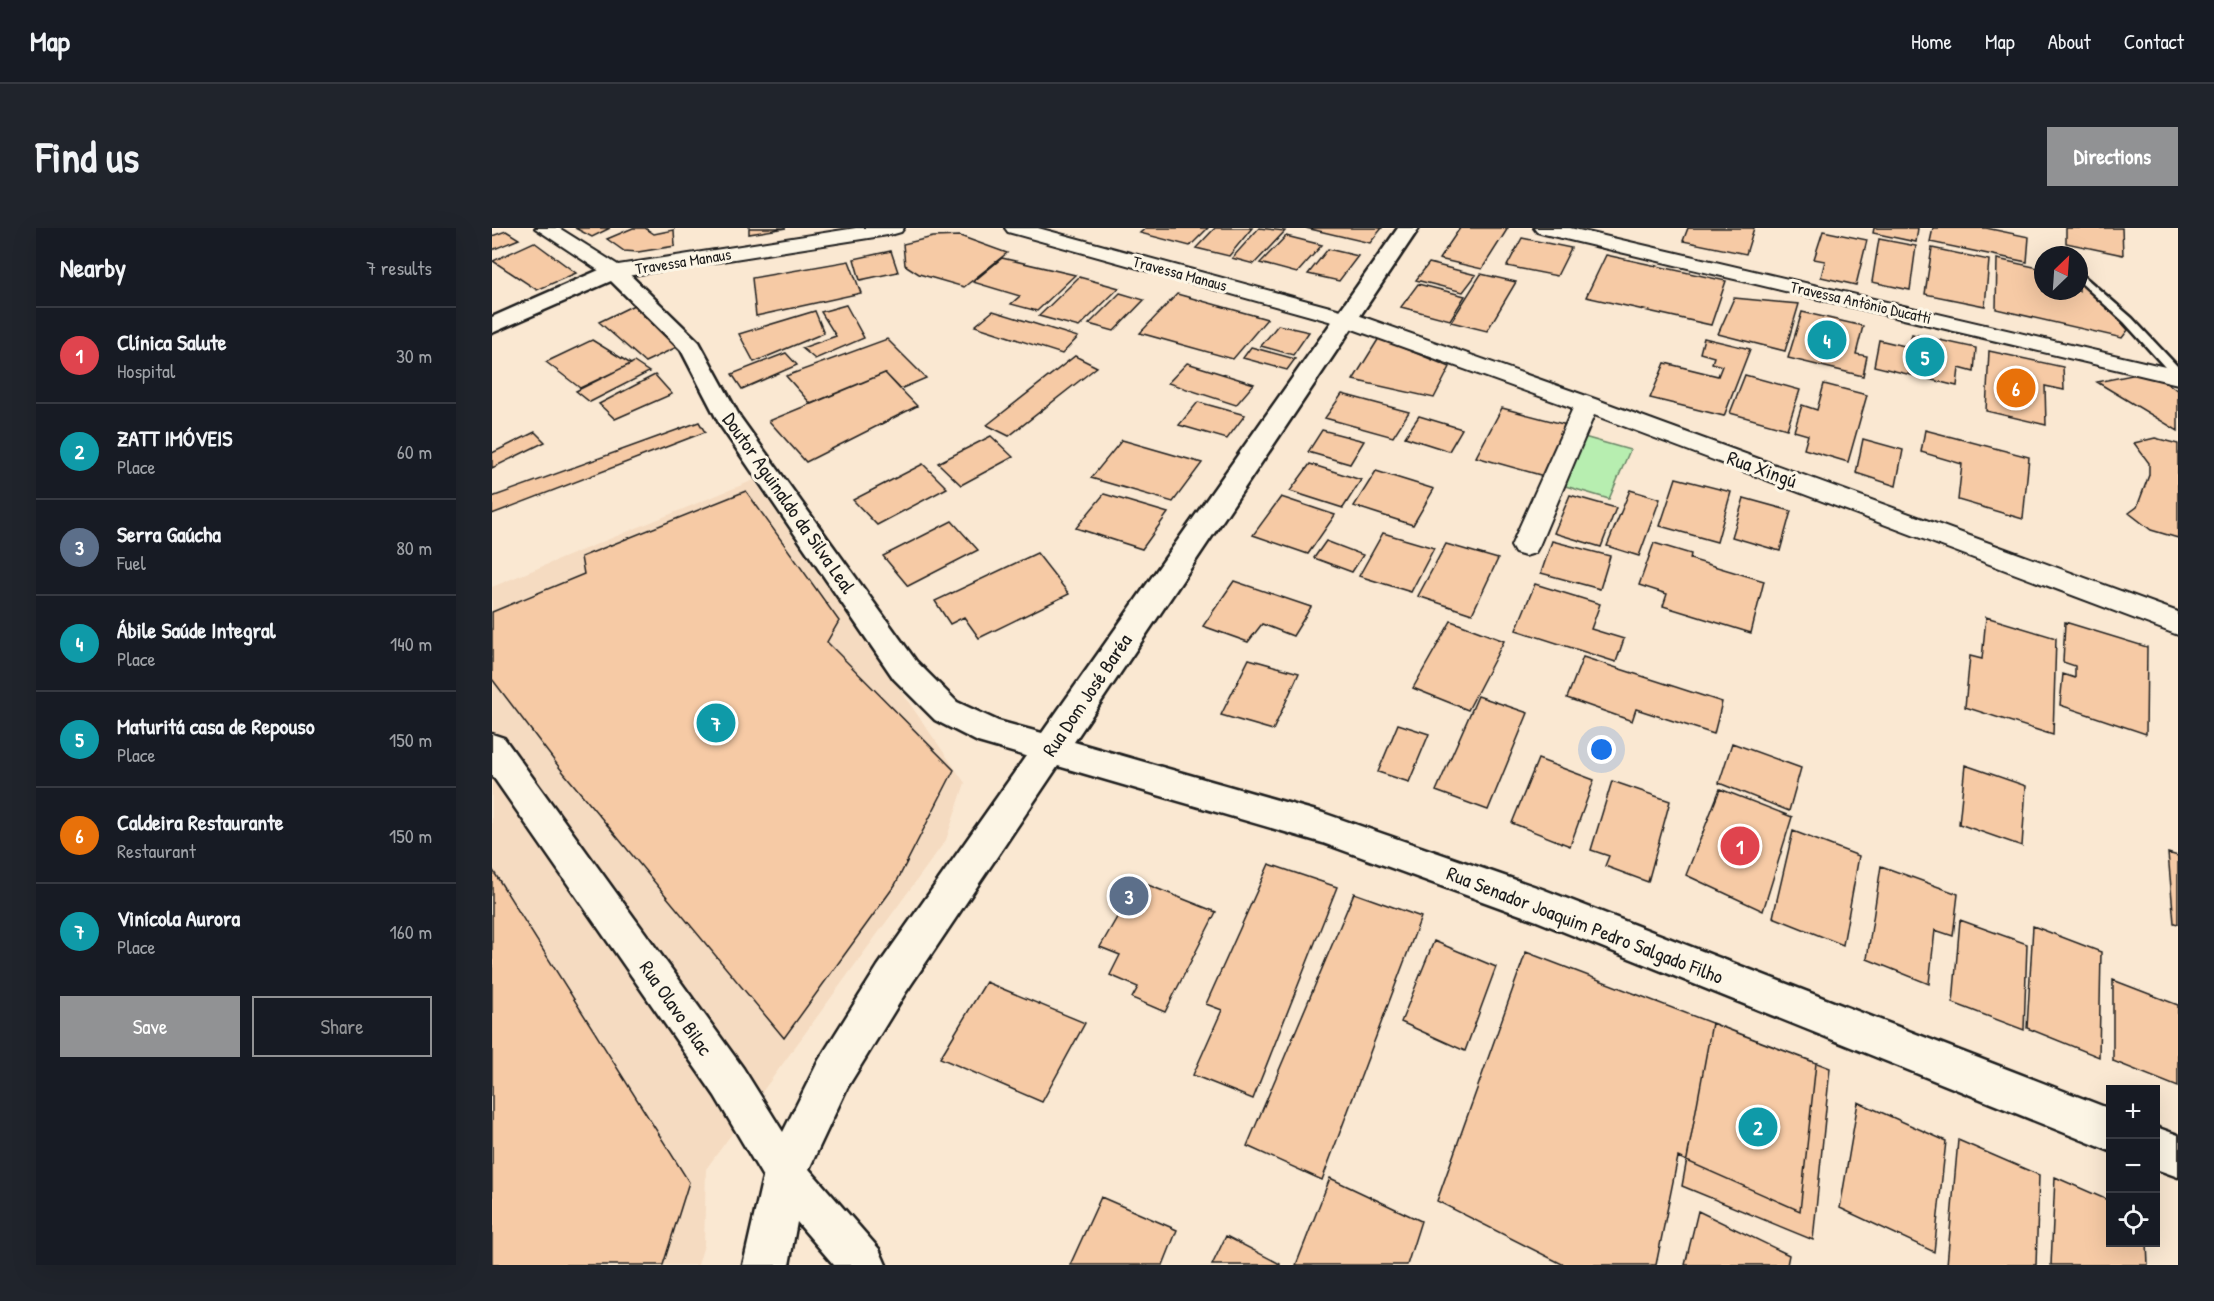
<!DOCTYPE html>
<html lang="en">
<head>
<meta charset="utf-8">
<style>
  :root { --surface:#171b24; --page:#20242c; --text:#f1f3f6; --muted:#9ea1a6; --line:#363941; --accent:#919294 }
  body { margin:0; font-family:"Patrick Hand",sans-serif; background:var(--page); color:var(--text) }
  .controls { position:absolute; right:18px; bottom:18px; display:grid; overflow:hidden; border-radius:0px; box-shadow:0 6px 24px #0002 }
  .controls button { width:54px; height:54px; display:grid; place-items:center; padding:0; border:0; border-bottom:2px solid var(--line); background:var(--surface); color:var(--text); font:30px sans-serif }
  .compass { position:absolute; left:1542px; top:18px; width:54px; height:54px; border-radius:50%; background:var(--surface); box-shadow:0 6px 24px #0002; rotate:25deg }
  .you { position:absolute; left:1110px; top:522px; width:21px; height:21px; margin:-15px; border:4px solid #fff; border-radius:50%; background:#1a73e8; box-shadow:0 0 0 9px #1a73e833 }
  .badge { display:grid; place-items:center; width:39px; height:39px; border-radius:50%; background:var(--accent); color:#fff; font-size:20px; font-weight:700 }
  .pin { position:absolute; translate:-50% -50%; border:3px solid #fff; box-shadow:0 2px 6px #0006 }
  .list { margin:0; padding:0; list-style:none }
  h2 { display:flex; justify-content:space-between; align-items:center; height:78px; margin:0; padding:0 24px; font-size:26px }
  h2 small { font-size:20px; font-weight:400; color:var(--muted) }
  .list li { display:grid; grid-template-columns:39px 1fr auto; gap:18px; align-items:center; box-sizing:border-box; height:96px; padding:0 24px; border-top:2px solid var(--line) }
  .list b { display:block; font-size:22px; white-space:nowrap }
  .list p { margin:0; font-size:20px; white-space:nowrap; color:var(--muted) }
  .list em { font-size:20px; font-style:normal; color:var(--muted) }
  .actions { display:flex; gap:12px; padding:18px 24px }
  .actions a { flex:1; padding:14px 0; border:2px solid var(--accent); border-radius:0px; text-align:center; font-size:21px; color:var(--accent) }
  .actions .main { background:var(--accent); color:#fff }
  .icon { flex:none; width:33px; height:33px; fill:none; stroke:currentColor; stroke-width:2; stroke-linecap:round; stroke-linejoin:round }
  .map { position:relative; flex:none; width:1686px; height:1037px; overflow:hidden; border-radius:0px }
  header { display:flex; align-items:center; gap:36px; box-sizing:border-box; height:84px; padding:0 30px; background:var(--surface); border-bottom:2px solid var(--line) }
  header strong { font-size:28px }
  nav { display:flex; gap:33px; margin-inline-start:auto; font-size:21px }
  .intro { display:flex; align-items:center; justify-content:space-between; box-sizing:border-box; height:144px; padding:0 36px }
  h1 { margin:0; font-size:42px }
  .button { padding:15px 27px; border-radius:0px; background:var(--accent); color:#fff; font-size:21px; font-weight:700 }
  main { display:flex; gap:36px; padding:0 36px }
  aside { flex:1; background:var(--surface); border-radius:0px; box-shadow:0 6px 24px #0002 }
  .map>svg:first-child { display:block }
  .built { fill:#f5dbc1 }
  .green { fill:#b7eeb0; stroke:#6a8566; stroke-width:1.5 }
  .building { fill:#f6caa5; stroke:#1c1c1c; stroke-width:1.5 }
  .lines { fill:none; stroke-linecap:round; stroke-linejoin:round }
  .lane-casing { stroke:#1c1c1c; stroke-width:5 }
  .street-casing { stroke:#1c1c1c; stroke-width:4 }
  .secondary-casing { stroke:#1c1c1c; stroke-width:5 }
  .lane { fill:#fcf5e5; fill-rule:evenodd }
  .street { fill:#fcf5e5; fill-rule:evenodd }
  .secondary { fill:#fcf5e5; fill-rule:evenodd }
  .labels { text-anchor:middle; stroke-width:6; stroke-linejoin:round; paint-order:stroke }
  .far-street-label { font-size:16px; fill:#1c1c1c; stroke:#fcf5e5 }
  .street-label { font-size:20px; fill:#1c1c1c; stroke:#fcf5e5 }
</style>
</head>
<body>
<header>
<strong>Map</strong>
<nav><a>Home</a><a>Map</a><a>About</a><a>Contact</a></nav>
</header>
<div class="intro"><h1>Find us</h1><a class="button">Directions</a></div>
<main>
<aside>
<h2>Nearby<small>7 results</small></h2>
<ul class="list">
<li><span class="badge" style="background:#e0444e">1</span><div><b>Clínica Salute</b><p>Hospital</p></div><em>30 m</em></li>
<li><span class="badge" style="background:#0f9aa8">2</span><div><b>ZATT IMÓVEIS</b><p>Place</p></div><em>60 m</em></li>
<li><span class="badge" style="background:#5c6f8a">3</span><div><b>Serra Gaúcha</b><p>Fuel</p></div><em>80 m</em></li>
<li><span class="badge" style="background:#0f9aa8">4</span><div><b>Ábile Saúde Integral</b><p>Place</p></div><em>140 m</em></li>
<li><span class="badge" style="background:#0f9aa8">5</span><div><b>Maturitá casa de Repouso</b><p>Place</p></div><em>150 m</em></li>
<li><span class="badge" style="background:#e8710a">6</span><div><b>Caldeira Restaurante</b><p>Restaurant</p></div><em>150 m</em></li>
<li><span class="badge" style="background:#0f9aa8">7</span><div><b>Vinícola Aurora</b><p>Place</p></div><em>160 m</em></li>
</ul>
<div class="actions"><a class="main">Save</a><a>Share</a></div>
</aside>
<div class="map">
<svg width="1686" height="1037" viewBox="0 0 1686 1037">
  <rect width="100%" height="100%" fill="#fae8d2"/>
  <filter id="ink" filterUnits="userSpaceOnUse"><feTurbulence type="fractalNoise" baseFrequency=".0167" numOctaves="2"/><feDisplacementMap in="SourceGraphic" scale="12" xChannelSelector="R" yChannelSelector="G"/><feConvolveMatrix kernelMatrix="1 2 1 2 8 2 1 2 1" color-interpolation-filters="sRGB"/></filter>
  <g filter="url(#ink)">
    <path class="built" d="M262 252 473 555 454 612 214 941 212 1017 206 1037H0V359Z"/>
    <path class="green" d="M1092 209 1138 222 1117 271 1070 257Z"/>
    <path class="building" d="M83 0H118L100 9Z
      M141 0H153L162 6 182 2 183 18 146 24 132 23 115 11Z
      M257 0H294L257 6Z
      M654 0H716L698 18 648 5Z
      M723 0H760L737 28 704 20Z
      M767 0 793 3 762 36 740 30Z
      M814 0H890L878 15Z
      M968 0H1016L990 41 947 31Z
      M1196 0H1262L1254 26 1191 13Z
      M1382 0H1426L1424 14 1381 5Z
      M1441 0H1494L1537 9 1535 34 1438 14Z
      M1574 0H1630L1631 27 1574 15Z
      M14 3 27 11 0 22V8Z
      M1331 3 1375 12 1364 57 1329 49 1333 33 1322 31Z
      M468 8 515 25 472 59 427 46 413 37 411 16 441 9Z
      M794 8 830 17 805 45 768 35Z
      M1030 10 1079 20 1065 48 1015 38Z
      M1387 11 1424 18 1418 62 1380 54Z
      M42 14 84 45 45 62 1 33Z
      M1440 20 1497 32 1493 78 1433 66Z
      M836 21 866 28 847 53 816 46Z
      M399 23 406 44 368 52 362 31Z
      M1114 27 1234 53 1219 97 1094 69Z
      M510 30 583 47 545 83 519 76 528 68 481 54Z
      M1505 31 1551 41V63H1587V54L1600 62 1636 102 1630 110 1504 81Z
      M357 33 369 65 264 88 260 50Z
      M937 35 984 47 971 64 924 52Z
      M989 46 1024 54 995 103 959 94Z
      M587 49 627 60 587 99 547 88Z
      M926 56 973 68 958 92 909 79Z
      M628 65 652 72 622 103 597 96Z
      M685 66 775 91 741 131 648 105Z
      M1242 70 1307 76 1293 123 1226 106Z
      M142 77 185 119 153 134 107 94Z
      M354 77 372 110 323 131 310 120 344 108 329 84Z
      M323 83 332 105 262 134 247 106Z
      M501 83 586 109 570 126 483 98Z
      M1310 84 1371 98 1364 126 1375 128 1371 148 1296 130Z
      M786 97 817 104 801 127 769 118Z
      M1420 106 1484 120 1482 144 1467 140 1465 158 1382 138 1387 112 1417 119Z
      M887 110 958 139 942 170 861 152Z
      M1212 110 1258 121 1232 188 1158 170 1173 135 1226 148 1230 138 1220 135 1222 129 1208 125Z
      M395 111 434 150 408 161 393 145 319 176 294 148Z
      M100 112 139 136 88 160 54 134Z
      M759 119 803 131 795 142 751 130Z
      M1497 123 1571 139 1572 162 1553 158 1554 197 1494 183Z
      M294 125 305 137 250 161 240 146Z
      M583 128 605 139 517 208 495 197Z
      M142 134 157 144 98 174 84 163Z
      M695 135 762 156 744 177 676 155Z
      M1660 143 1686 163V203L1605 154Z
      M393 145 425 178 314 234 277 193Z
      M163 147 180 166 123 191 107 176Z
      M1253 147 1308 162 1295 201 1238 185Z
      M1332 156 1375 167 1356 234 1312 221 1316 207 1302 203 1310 177 1325 182Z
      M850 166 917 184 901 209 833 190Z
      M706 174 753 187 735 211 687 197Z
      M1010 180 1075 197 1052 248 984 229Z
      M927 188 970 201 957 223 913 209Z
      M207 194 213 204 0 286V269Z
      M830 202 872 213 858 236 816 224Z
      M1433 202 1537 229 1531 291 1466 272 1470 236 1429 224Z
      M43 204 53 214 0 240V225Z
      M499 208 521 229 469 257 446 235Z
      M1663 210 1686 216V310L1659 302 1637 285 1645 279 1657 247V235L1642 215Z
      M1371 211 1411 222 1404 258 1364 245Z
      M630 212 710 235 681 274 599 250Z
      M431 236 455 260 385 297 361 272Z
      M818 236 869 252 851 280 798 263Z
      M884 243 942 261 921 297 862 278Z
      M1184 250 1239 264 1225 314 1168 298Z
      M1138 262 1168 271 1147 328 1115 318Z
      M254 263 347 393 335 414 462 542 403 657 292 810 67 539 0 451V384L92 346 89 329Z
      M612 266 676 285 650 321 584 300Z
      M1078 267 1124 280 1109 319 1062 305Z
      M789 269 843 287 816 326 761 307Z
      M1252 270 1299 283 1288 323 1240 309Z
      M460 293 486 322 416 358 391 328Z
      M891 305 942 320 919 364 867 348Z
      M834 313 871 327 860 344 822 330Z
      M1060 313 1118 328 1108 361 1049 345Z
      M1162 315 1199 326 1198 331 1272 353 1259 405 1171 378 1175 366 1147 357Z
      M954 316 1006 331 980 386 926 368Z
      M545 325 577 366 487 410 472 389 458 396 443 373Z
      M742 353 819 379 801 408 770 396 756 414 711 398Z
      M1043 356 1108 376 1099 401 1132 411 1124 434 1024 402Z
      M1494 389 1564 410 1561 507 1473 479 1478 428 1490 431Z
      M959 393 1012 413 976 482 921 460Z
      M1573 394 1655 419 1654 506 1568 477 1571 446 1583 450V438L1571 434Z
      M1091 429 1230 474 1222 506 1144 481 1140 493 1075 470Z
      M757 431 807 445 781 502 729 487Z
      M986 468 1036 485 996 582 944 563Z
      M906 496 937 506 917 554 886 544Z
      M1240 515 1309 540 1297 583 1227 555Z
      M1046 531 1102 552 1078 618 1020 595Z
      M1473 537 1534 558 1530 618 1467 596Z
      M1120 553 1178 573 1156 654 1113 638 1117 628 1099 622Z
      M1228 561 1300 589 1271 683 1194 647Z
      M1301 603 1367 628 1351 717 1281 689Z
      M1676 625 1686 628V696L1682 695Z
      M777 636 845 659 761 871 701 847 730 782 714 776Z
      M1389 638 1466 666 1461 708 1443 702 1437 756 1375 731Z
      M0 641 197 954 171 1037H0Z
      M646 653 724 684 673 784 640 770 646 759 618 747 628 727 608 719Z
      M862 665 929 689 830 952 755 918Z
      M1468 692 1535 716 1532 802 1461 775Z
      M1541 698 1609 724 1607 829 1535 800Z
      M942 713 1004 739 973 823 909 794Z
      M1034 724 1324 835 1308 983 1186 929 1164 1037H1072L945 973Z
      M1621 752 1686 777V859L1621 833Z
      M494 754 593 795 550 874 448 830Z
      M1220 795 1338 840 1321 1012 1190 958Z
      M1366 874 1454 913 1442 1024 1348 980Z
      M1466 912 1547 947 1544 1037H1455Z
      M1563 949 1618 973V1014H1655L1656 1037H1559Z
      M838 950 929 993 915 1037H804Z
      M609 969 685 1002 671 1037H578Z
      M1206 983 1297 1027 1295 1037H1193Z
      M734 1008 788 1036V1037H720Z"/>
    <g class="lines">
      <defs>
        <path id="lane" d="M1587 44 1640 90 1686 139V150L1682 149 1632 94 1587 53Z"/>
        <path id="street" d="M43 0H67L126 37 364 0H412L409 4 402 6 122 50 115 48Z
          M513 0H546L860 85 1103 171 1686 384V407L1102 187 1047 318 1043 325 1033 328 1023 325 1019 318 1081 180 844 95 516 4Z
          M1042 0H1078L1686 142V156L1052 6 1045 4Z"/>
        <path id="secondary" d="M906 0H927L582 514 831 585 1050 661 1618 881V923L1045 693 831 615 566 538 414 764 355 860 317 941 387 1021 394 1037H342L305 994 297 1037H251L271 949 223 868 0 547V506L12 510 251 840 291 904 327 832 386 738 534 528 486 514 443 492 402 451 228 197 189 122 119 53 0 105V89L114 39H130L207 114 248 189 424 433 465 474 506 493 550 505Z
          M1664 899 1686 907V949L1664 941Z"/>
      </defs>
      <use href="#lane" class="lane-casing"/>
      <use href="#street" class="street-casing"/>
      <use href="#secondary" class="secondary-casing"/>
      <use href="#lane" class="lane"/>
      <use href="#street" class="street"/>
      <use href="#secondary" class="secondary"/>
    </g>
  </g>
  <g class="labels">
    <g class="far-street-label">
      <text transform="translate(191 33) rotate(-9)" y="6">Travessa Manaus</text>
      <text transform="translate(688 45) rotate(15)" y="6">Travessa Manaus</text>
      <text transform="translate(1369 74) rotate(13)" y="6">Travessa Antônio Ducatti</text>
    </g>
    <g class="street-label">
      <text transform="translate(1270 241) rotate(20)" y="7">Rua Xingú</text>
      <text transform="translate(297 275) rotate(55)" y="7">Doutor Aguinaldo da Silva Leal</text>
      <text transform="translate(595 467) rotate(-56)" y="7">Rua Dom José Baréa</text>
      <text transform="translate(1093 697) rotate(21)" y="7">Rua Senador Joaquim Pedro Salgado Filho</text>
      <text transform="translate(184 780) rotate(55)" y="7">Rua Olavo Bilac</text>
    </g>
  </g>
</svg>
<div class="controls">
<button>+</button>
<button>−</button>
<button><svg class="icon" aria-label="locate" viewBox="0 0 24 24"><circle cx="12" cy="12" r="6"/><path d="M12 2v4M12 18v4M2 12h4M18 12h4"/></svg></button>
</div>
<svg class="compass" viewBox="-18 -18 36 36"><path d="M0-13l5 13h-10z" fill="#e53935"/><path d="M0 13l5-13h-10z" fill="#9ea1a6"/></svg>
<div class="you"></div>
<div class="pin badge" style="left:1248px;top:618px;background:#e0444e">1</div>
<div class="pin badge" style="left:1266px;top:899px;background:#0f9aa8">2</div>
<div class="pin badge" style="left:637px;top:668px;background:#5c6f8a">3</div>
<div class="pin badge" style="left:1335px;top:112px;background:#0f9aa8">4</div>
<div class="pin badge" style="left:1433px;top:129px;background:#0f9aa8">5</div>
<div class="pin badge" style="left:1524px;top:160px;background:#e8710a">6</div>
<div class="pin badge" style="left:224px;top:495px;background:#0f9aa8">7</div>
</div>
</main>
</body>
</html>
